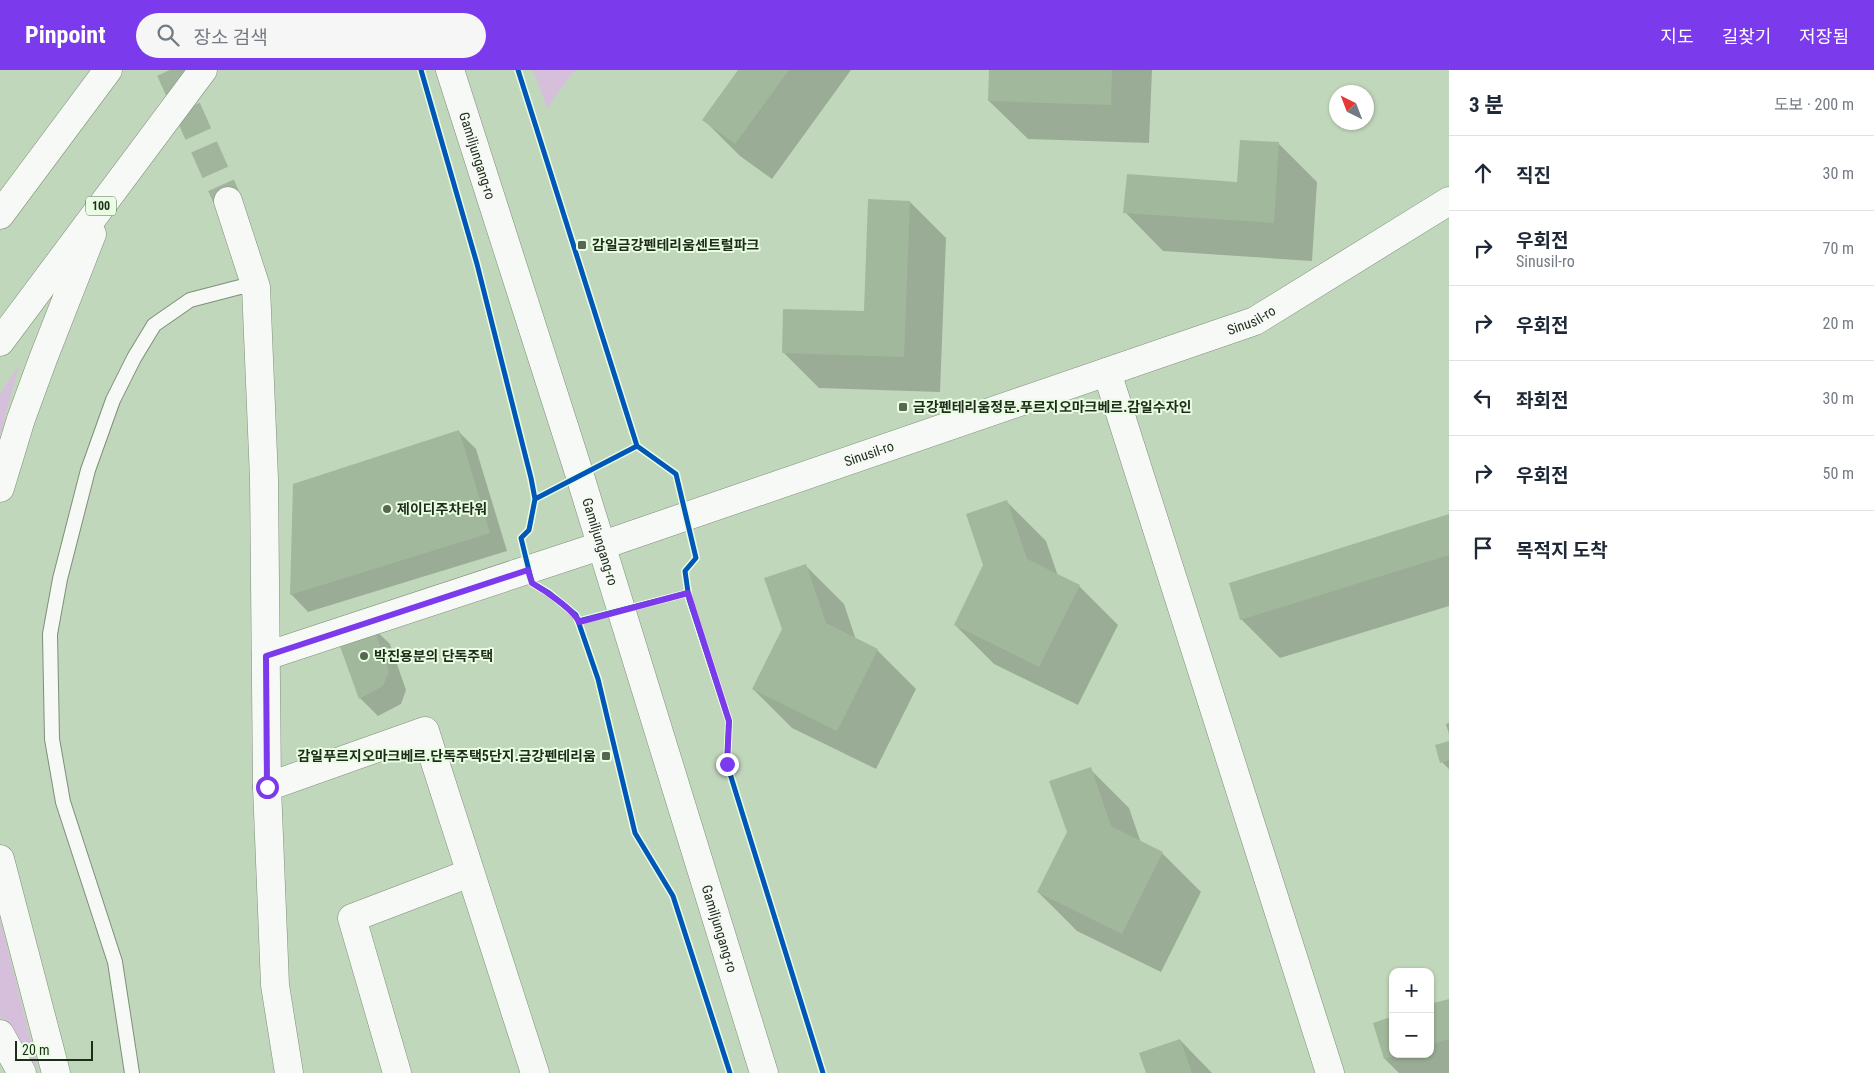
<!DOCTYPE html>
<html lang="ko">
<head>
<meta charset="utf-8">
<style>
  :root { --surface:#fff; --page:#f6f6f7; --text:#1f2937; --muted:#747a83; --line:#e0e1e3; --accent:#7c3aed }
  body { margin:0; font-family:"Roboto Condensed","Noto Sans KR",sans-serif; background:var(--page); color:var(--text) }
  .controls { position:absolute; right:15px; bottom:15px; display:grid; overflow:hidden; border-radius:10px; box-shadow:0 1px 4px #0004 }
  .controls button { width:45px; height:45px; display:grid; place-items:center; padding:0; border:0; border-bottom:1px solid var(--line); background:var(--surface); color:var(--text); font:25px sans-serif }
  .compass { position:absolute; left:1329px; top:15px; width:45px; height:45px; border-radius:50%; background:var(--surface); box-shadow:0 1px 4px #0004; rotate:318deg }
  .scale { position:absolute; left:15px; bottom:12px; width:78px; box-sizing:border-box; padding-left:5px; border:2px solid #1e2d1a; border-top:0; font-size:14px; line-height:18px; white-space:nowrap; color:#1e2d1a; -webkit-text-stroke:4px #e9fde3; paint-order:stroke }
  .stop { position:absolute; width:15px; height:15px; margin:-11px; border:4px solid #7c3aed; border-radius:50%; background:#fff }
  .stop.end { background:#7c3aed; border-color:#fff; box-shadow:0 1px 5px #0008 }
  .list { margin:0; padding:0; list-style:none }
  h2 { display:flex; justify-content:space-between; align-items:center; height:65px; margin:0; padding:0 20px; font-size:21px }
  h2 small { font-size:16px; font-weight:400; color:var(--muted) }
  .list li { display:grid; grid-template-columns:32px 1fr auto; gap:15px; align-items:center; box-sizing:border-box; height:75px; padding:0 20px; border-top:1px solid var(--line) }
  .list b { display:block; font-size:19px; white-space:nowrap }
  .list p { margin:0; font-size:16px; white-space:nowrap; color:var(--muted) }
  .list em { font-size:16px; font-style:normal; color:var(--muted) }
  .icon { flex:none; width:28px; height:28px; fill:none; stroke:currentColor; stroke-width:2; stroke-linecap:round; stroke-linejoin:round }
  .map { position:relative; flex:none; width:1449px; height:1003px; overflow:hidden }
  header { display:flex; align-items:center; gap:30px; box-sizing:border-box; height:70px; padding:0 25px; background:var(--accent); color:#fff }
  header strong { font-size:24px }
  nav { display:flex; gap:28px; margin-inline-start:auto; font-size:18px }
  .search { width:350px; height:45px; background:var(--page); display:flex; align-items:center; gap:12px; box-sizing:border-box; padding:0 18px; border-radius:28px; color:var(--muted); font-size:19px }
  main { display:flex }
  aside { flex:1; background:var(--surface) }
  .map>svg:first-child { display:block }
  .green { fill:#d6bfdb }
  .shadow { fill:#0003 }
  .building { fill:#a2b89c }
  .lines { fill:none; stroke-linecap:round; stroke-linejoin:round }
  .tertiary-tunnel { stroke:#a0b59b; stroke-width:28; stroke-dasharray:28 14; stroke-linecap:butt }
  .service-casing { stroke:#7e8f7a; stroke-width:16 }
  .minor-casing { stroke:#7e8f7a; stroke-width:29 }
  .tertiary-casing { stroke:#7e8f7a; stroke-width:29 }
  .secondary-casing { stroke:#7e8f7a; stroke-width:29 }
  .motorway-casing { stroke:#7e8f7a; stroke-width:29 }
  .service { stroke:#f6f9f5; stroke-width:14 }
  .minor { stroke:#f6f9f5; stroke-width:28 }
  .tertiary { stroke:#f6f9f5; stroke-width:28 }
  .secondary { stroke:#f6f9f5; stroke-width:28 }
  .motorway { stroke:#f6f9f5; stroke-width:28 }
  .cycleway-casing { stroke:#e9fde3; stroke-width:8 }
  .cycleway { stroke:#0057b8; stroke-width:5 }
  .route { stroke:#7c3aed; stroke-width:6 }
  .poi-dot { fill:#576852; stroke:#e9fde3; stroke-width:2 }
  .labels { text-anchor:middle; stroke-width:4; stroke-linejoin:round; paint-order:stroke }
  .shield { fill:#e9fde3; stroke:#5b6b56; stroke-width:1 }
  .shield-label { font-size:12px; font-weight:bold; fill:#1e2d1a }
  .street-label { font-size:14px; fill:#1e2d1a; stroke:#e9fde3 }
  .poi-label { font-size:14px; font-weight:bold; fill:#1e2d1a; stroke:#e9fde3; text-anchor:start }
</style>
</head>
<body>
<header>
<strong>Pinpoint</strong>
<div class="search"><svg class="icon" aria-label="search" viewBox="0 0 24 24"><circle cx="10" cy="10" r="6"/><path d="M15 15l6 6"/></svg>장소 검색</div>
<nav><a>지도</a><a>길찾기</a><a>저장됨</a></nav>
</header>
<main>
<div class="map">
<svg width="1449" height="1003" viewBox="0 0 1449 1003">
  <rect width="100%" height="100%" fill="#c1d7bb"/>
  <path class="green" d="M533 0H575L547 38Z
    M19 295V296L0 365V324Z
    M0 849 39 1003 31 987 0 946Z"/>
  <path class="shadow" d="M740 0H851L772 109 740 86 704 50Z
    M990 0H1152L1149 73 1028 69 989 31Z
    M1279 74 1317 112 1312 191 1163 181 1125 142 1238 113Z
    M910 132 946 168 940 322 819 318 783 282 865 243Z
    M458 361 476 379 507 481 308 542 291 524Z
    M1007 432 1046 471 1058 506 1079 516 1118 555 1078 635 994 594 955 555 985 495Z
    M1449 445V536L1280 588 1241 549Z
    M805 495 844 534 856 570 877 580 916 619 876 699 792 658 753 619 783 559Z
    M372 557 390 574 406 620 401 634 378 646 360 628Z
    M1449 653V664L1446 654Z
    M1449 672V699L1442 692Z
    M1090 699 1129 738 1141 773 1162 783 1201 822 1161 902 1077 861 1038 822 1068 762Z
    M1449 930V1003H1399L1385 989 1374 953 1393 984H1430V936Z
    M1180 970 1212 1003H1147Z"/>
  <path class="building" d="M738 0H789L735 74 702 50Z
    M989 0H1112L1111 35 988 31Z
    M1240 70 1279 72 1274 153 1123 143 1127 104 1237 112Z
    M868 129 910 131 904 287 782 283 783 239 864 241Z
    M459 360 490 463 290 525 293 414Z
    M1007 430 1027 489 1080 515 1039 597 954 555 983 495 966 444Z
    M1449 444V485L1240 550 1229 513Z
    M806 494 826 553 878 579 837 661 752 619 782 559 764 508Z
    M373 555 389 602 383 616 359 629 338 571Z
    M1449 671V690L1440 693 1435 675Z
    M1091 697 1111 756 1163 782 1122 864 1037 822 1067 762 1049 711Z
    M1449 929V969L1430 975V934Z
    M1393 946V984L1399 985 1384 989 1373 953Z
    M1180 969 1192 1003H1146L1139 983Z"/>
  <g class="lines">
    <path class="tertiary-tunnel" d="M170 0 228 131"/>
    <defs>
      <path id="service" d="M132 1003 115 892 63 732 52 669 50 564 60 509 88 400 113 330 134 288 154 255 190 230 240 217H256"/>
      <path id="minor" d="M267 717 425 661 535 1003
        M397 1003 352 848 470 803"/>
      <g id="tertiary">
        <path d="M228 131 256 217 264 409 267 717 275 915 289 1003"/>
        <path d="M1107 302 1330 1003"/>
        <path id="s1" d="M266 586 600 476 1255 251 1449 131"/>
      </g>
      <g id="secondary">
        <path id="s2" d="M450 0 580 406 764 1003"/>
      </g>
      <path id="motorway" d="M0 145 108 0
        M0 272 203 0
        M0 418 21 349 43 289 92 164
        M0 789 56 1003
        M0 964 22 1003"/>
    </defs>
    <use href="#service" class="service-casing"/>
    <use href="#minor" class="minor-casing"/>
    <use href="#tertiary" class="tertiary-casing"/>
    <use href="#secondary" class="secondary-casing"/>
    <use href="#motorway" class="motorway-casing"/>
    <use href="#service" class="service"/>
    <use href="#minor" class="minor"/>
    <use href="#tertiary" class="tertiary"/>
    <use href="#secondary" class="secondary"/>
    <use href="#motorway" class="motorway"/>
    <defs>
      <path id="cycleway" d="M421 0 477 194 531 408 535 429 529 460 521 468 532 513 549 523 576 545 598 609 635 763 673 826 730 1003
        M518 0 637 376 676 404 696 488 685 501 689 529 729 651 727 694 823 1003
        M535 429 637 376
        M579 551 688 523"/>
    </defs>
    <use href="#cycleway" class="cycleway-casing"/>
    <use href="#cycleway" class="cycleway"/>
  </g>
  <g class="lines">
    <path class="route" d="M267 717 266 586 528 500 532 513C544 520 574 540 579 552L688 523 729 651 727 694"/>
  </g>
  <g class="poi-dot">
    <rect x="577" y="170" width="10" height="10" rx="2.5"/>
    <rect x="898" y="332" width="10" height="10" rx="2.5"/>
    <circle cx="387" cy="439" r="5"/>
    <circle cx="364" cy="586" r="5"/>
    <rect x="601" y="681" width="10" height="10" rx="2.5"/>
  </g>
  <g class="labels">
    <rect class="shield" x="86" y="126.5" width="30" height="19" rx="4"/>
    <g class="shield-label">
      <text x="101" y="140">100</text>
    </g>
    <g class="street-label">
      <text dy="5" stroke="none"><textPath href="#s2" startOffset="90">Gamiljungang-ro</textPath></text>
      <text dy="5" stroke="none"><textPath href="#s1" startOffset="1041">Sinusil-ro</textPath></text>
      <text dy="5" stroke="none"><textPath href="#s1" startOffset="636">Sinusil-ro</textPath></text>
      <text dy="5" stroke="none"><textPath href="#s2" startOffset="495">Gamiljungang-ro</textPath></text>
      <text dy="5" stroke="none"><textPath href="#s2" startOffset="900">Gamiljungang-ro</textPath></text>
    </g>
    <g class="poi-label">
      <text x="592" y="180">감일금강펜테리움센트럴파크</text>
      <text x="913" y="342">금강펜테리움정문.푸르지오마크베르.감일수자인</text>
      <text x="397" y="444">제이디주차타워</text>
      <text x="374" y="591">박진용분의 단독주택</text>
      <text x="596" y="691" text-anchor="end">감일푸르지오마크베르.단독주택5단지.금강펜테리움</text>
    </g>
  </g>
</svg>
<div class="controls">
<button>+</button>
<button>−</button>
</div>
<svg class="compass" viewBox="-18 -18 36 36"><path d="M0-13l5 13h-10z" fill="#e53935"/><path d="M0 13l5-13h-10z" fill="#747a83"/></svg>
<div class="scale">20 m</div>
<div class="stop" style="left:267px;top:717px"></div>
<div class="stop end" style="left:727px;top:694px"></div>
</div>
<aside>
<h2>3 분<small>도보 · 200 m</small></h2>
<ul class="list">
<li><svg class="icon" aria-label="ahead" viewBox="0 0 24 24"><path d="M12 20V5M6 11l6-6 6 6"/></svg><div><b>직진</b></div><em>30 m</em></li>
<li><svg class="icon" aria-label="right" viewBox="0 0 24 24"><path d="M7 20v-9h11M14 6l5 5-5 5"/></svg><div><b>우회전</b><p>Sinusil-ro</p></div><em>70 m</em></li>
<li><svg class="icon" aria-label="right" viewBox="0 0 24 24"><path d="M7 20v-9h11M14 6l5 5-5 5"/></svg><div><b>우회전</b></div><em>20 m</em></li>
<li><svg class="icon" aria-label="left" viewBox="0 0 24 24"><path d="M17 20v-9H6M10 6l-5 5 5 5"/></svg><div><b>좌회전</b></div><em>30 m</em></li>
<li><svg class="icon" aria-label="right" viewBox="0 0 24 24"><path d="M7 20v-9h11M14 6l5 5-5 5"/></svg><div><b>우회전</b></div><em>50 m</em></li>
<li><svg class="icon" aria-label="arrive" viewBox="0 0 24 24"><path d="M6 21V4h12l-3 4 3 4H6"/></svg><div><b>목적지 도착</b></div></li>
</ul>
</aside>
</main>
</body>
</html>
